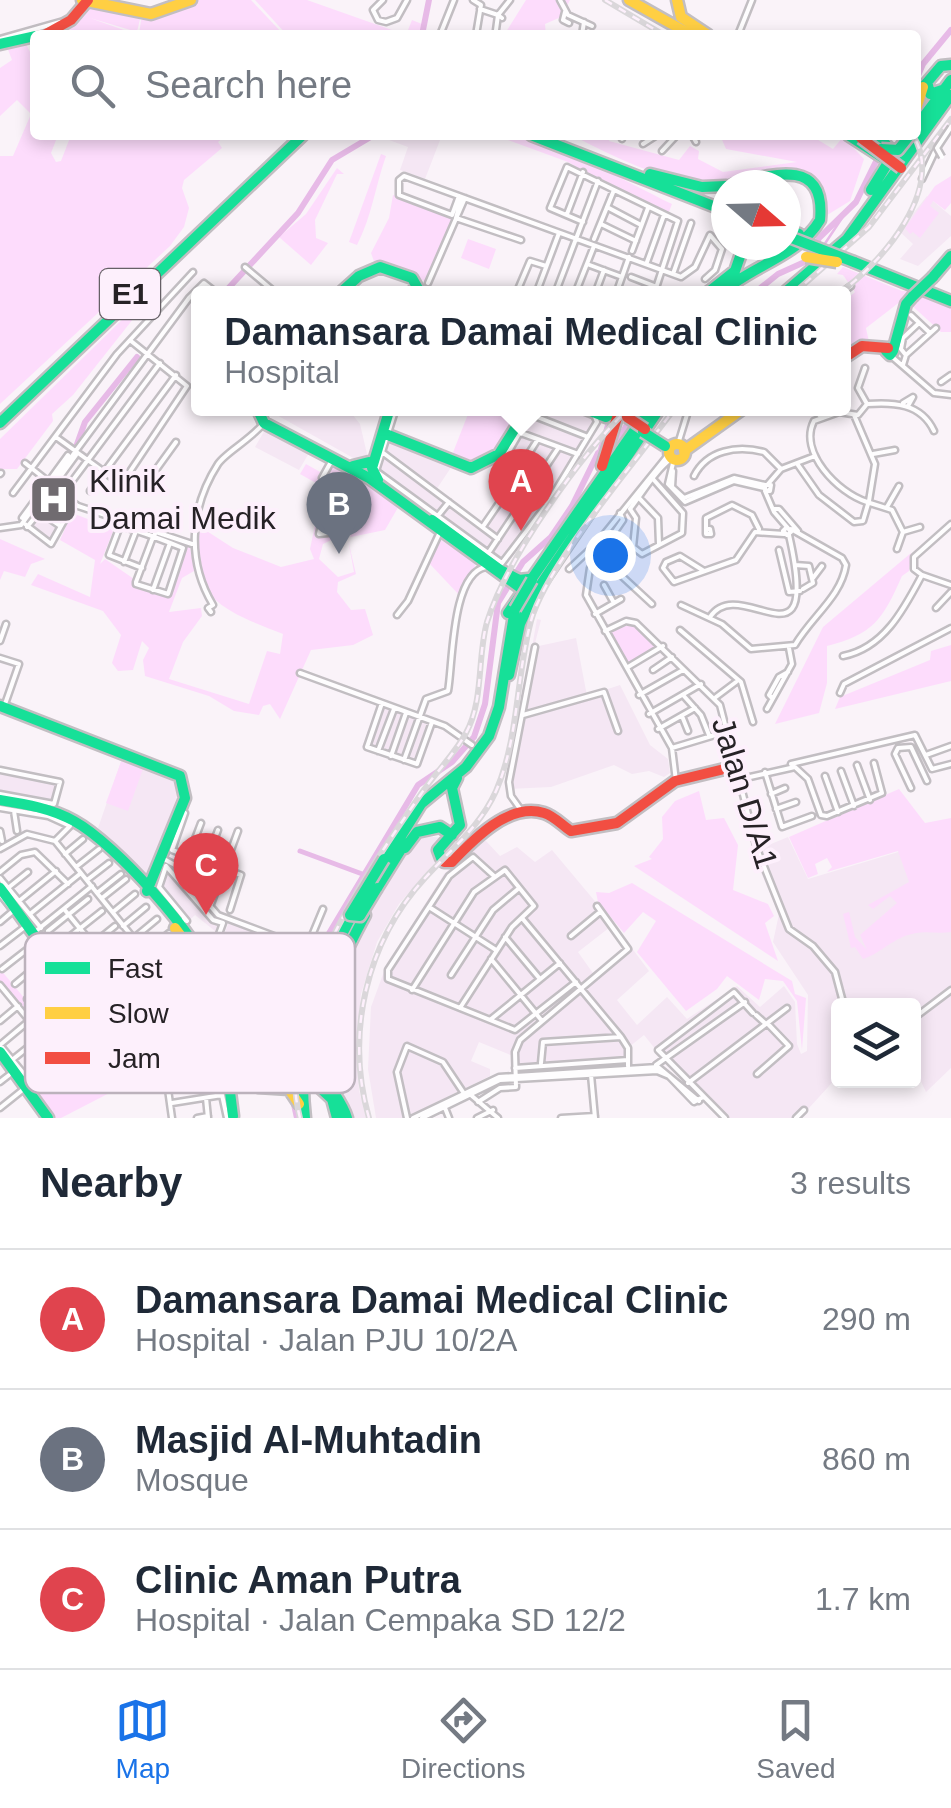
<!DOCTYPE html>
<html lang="en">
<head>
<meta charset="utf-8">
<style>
  :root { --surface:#fff; --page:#f6f6f7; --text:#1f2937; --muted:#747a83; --line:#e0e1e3; --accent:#1a73e8 }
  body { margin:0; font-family:Arial,sans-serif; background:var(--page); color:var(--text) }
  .controls { position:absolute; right:30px; bottom:30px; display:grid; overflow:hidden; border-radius:10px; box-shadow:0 5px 15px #0003 }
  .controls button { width:90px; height:90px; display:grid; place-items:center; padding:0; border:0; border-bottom:2px solid var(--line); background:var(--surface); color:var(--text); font:50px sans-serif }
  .compass { position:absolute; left:711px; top:170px; width:90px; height:90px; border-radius:50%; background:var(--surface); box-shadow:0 5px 15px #0003; rotate:110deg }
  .you { position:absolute; left:610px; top:555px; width:35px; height:35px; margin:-25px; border:8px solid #fff; border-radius:50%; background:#1a73e8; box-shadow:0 0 0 15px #1a73e833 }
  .badge { display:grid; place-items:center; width:65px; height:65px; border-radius:50%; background:var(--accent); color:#fff; font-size:32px; font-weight:700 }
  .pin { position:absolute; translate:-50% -82px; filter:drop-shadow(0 2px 5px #0008) }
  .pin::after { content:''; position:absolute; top:52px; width:35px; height:30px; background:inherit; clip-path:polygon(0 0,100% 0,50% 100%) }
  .popup { position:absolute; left:191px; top:286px; width:660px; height:130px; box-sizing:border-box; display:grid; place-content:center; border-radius:10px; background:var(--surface); filter:drop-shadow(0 2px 8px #0005); font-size:32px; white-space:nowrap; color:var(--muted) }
  .popup b { font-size:38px; color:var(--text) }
  .popup::after { content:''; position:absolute; left:50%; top:100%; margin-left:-20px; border:20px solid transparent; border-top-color:var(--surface) }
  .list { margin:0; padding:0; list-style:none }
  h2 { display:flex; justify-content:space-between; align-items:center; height:130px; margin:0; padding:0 40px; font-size:42px }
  h2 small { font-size:32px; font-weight:400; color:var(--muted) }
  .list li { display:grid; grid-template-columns:65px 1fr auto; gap:30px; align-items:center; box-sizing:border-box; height:140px; padding:0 40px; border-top:2px solid var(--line) }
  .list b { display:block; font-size:38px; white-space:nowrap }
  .list p { margin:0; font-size:32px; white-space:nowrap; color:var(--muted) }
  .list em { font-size:32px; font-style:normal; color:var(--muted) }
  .icon { flex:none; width:55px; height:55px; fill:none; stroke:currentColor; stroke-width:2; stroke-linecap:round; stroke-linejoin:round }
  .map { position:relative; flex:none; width:951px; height:1118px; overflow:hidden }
  .search { position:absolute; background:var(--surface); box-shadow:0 5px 15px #0003; left:30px; right:30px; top:30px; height:110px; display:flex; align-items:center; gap:25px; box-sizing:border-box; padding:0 35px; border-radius:10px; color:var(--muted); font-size:38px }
  .sheet { height:550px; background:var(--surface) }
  nav { display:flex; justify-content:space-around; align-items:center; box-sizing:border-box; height:140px; border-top:2px solid var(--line); background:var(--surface); font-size:28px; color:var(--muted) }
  nav a { display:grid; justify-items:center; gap:5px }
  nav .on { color:var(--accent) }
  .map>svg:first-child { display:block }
  .built { fill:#f5e7f4 }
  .green { fill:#fddcfc }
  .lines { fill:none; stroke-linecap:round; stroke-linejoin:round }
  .stream { stroke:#e7bae7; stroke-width:2.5 }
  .canal { stroke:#e7bae7; stroke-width:5 }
  .river { stroke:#e7bae7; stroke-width:6 }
  .street-casing { stroke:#c2bec2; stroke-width:9 }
  .fast-casing { stroke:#c2bec2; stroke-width:15 }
  .slow-casing { stroke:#c2bec2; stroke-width:15 }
  .jam-casing { stroke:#c2bec2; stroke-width:15 }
  .street { stroke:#fefdfe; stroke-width:4 }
  .fast { stroke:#16e098; stroke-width:10 }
  .slow { stroke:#ffcf43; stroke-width:10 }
  .jam { stroke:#f24e42; stroke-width:10 }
  .rail-casing { stroke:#dad7da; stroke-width:6 }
  .rail { stroke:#fdf0fc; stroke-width:2.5; stroke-dasharray:8; stroke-linecap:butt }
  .street-bridge-casing { stroke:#c2bec2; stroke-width:9; stroke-linecap:butt }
  .fast-bridge-casing { stroke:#c2bec2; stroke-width:15; stroke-linecap:butt }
  .slow-bridge-casing { stroke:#c2bec2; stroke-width:15; stroke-linecap:butt }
  .jam-bridge-casing { stroke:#c2bec2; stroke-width:15; stroke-linecap:butt }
  .street-bridge { stroke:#fefdfe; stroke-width:4 }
  .fast-bridge { stroke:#16e098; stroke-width:10 }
  .slow-bridge { stroke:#ffcf43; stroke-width:10 }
  .jam-bridge { stroke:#f24e42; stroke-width:10 }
  .labels { text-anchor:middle; stroke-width:8; stroke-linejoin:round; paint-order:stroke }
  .shield { fill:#fdf0fc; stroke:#666066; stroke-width:2.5 }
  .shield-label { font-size:30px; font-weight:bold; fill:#262226 }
  .poi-label { font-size:32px; fill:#262226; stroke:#fdf0fc; text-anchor:start }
  .street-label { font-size:32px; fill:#262226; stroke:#fdf0fc }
  .key { fill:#fdf0fc; stroke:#bcb2bc; stroke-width:2.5 }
  .key-label { font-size:28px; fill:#262226 }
</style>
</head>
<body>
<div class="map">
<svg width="951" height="1118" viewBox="0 0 951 1118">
  <rect width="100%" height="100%" fill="#faf3f9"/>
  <path class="built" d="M390 135H442L425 179 400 170 408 147 389 140Z
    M927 196 951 216V236L918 266 900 259 913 244 899 231Z
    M266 409H348L360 424 367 454 364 464Z
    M532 409H568L596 421 502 566 375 474 384 437 454 463 436 490 482 525 508 486 490 477Z
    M266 428 309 453 299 470 255 447Z
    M52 491 73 506 52 548 24 529Z
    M537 619 541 620 534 647 576 638 587 696 620 685 650 745 668 759 670 773 664 777 649 771 632 774 614 765 551 787 507 789Z
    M378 703 436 725 419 769 362 747Z
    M122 759 171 777 180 787 149 881 143 879 98 828Z
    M0 769 63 780 55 807 0 797Z
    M411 835 445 838 433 854 438 859 399 904 377 942 361 994 357 1041 359 1090 366 1118H340L336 1097 313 1081 318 1040 349 935Z
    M788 837 808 879 905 850 951 928V1068L926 1092 914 1067V1006H838V1076L800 1118H722L676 1075 644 1035 629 1047 628 1063 521 1071 518 1058 479 1042 471 1061 490 1069V1076L404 1118H376L368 1069 371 1007 386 966 444 874 477 842 486 841 500 856 517 847 535 862 552 850 614 924 578 952 595 976 631 947 649 971 617 1000 637 1025 667 997 687 1019 737 986 760 1007 784 986 795 1002 797 1044 801 1054 807 1051 808 995 773 942 779 914 752 852Z
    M166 862 212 917 225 921 220 935 195 915 183 926 157 896 155 885Z
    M229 922 271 938 253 988 239 983 222 940Z
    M185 945 208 985 216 1025 211 1030 149 1036 120 1024 109 1009Z
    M279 1015 300 1023 290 1063 283 1072 273 1071 270 1034Z"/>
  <path class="green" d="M196 0H251L284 35H139L141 20 183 9Z
    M255 0H307L406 35 412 20 422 24 420 35H287Z
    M526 0H570L561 17 545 24 546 35H504Z
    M88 6 140 19 137 32 90 18 138 35H61Z
    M25 42 35 62V135H58L51 153 56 162 61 161 71 135H226L218 142 222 148 184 180 182 188 189 208 184 227 170 246 0 404V156H13L31 114 17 100 0 116V68L12 60 7 47Z
    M494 135C547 135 624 181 672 204L668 214 636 202 568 162Z
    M572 135H611L609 141 679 160 690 146 699 151 698 159 723 172 797 162 726 149 720 135H810L833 149 843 137 864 159 850 201 824 217 823 194 798 169C770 167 749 179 721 182 672 187 614 157 572 135Z
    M381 154 386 156C375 187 372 216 357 245L349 242Z
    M337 168 344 174H337L315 220 316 238 328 243 311 265 279 237 306 214Z
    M951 176V203L945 210 933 201 930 206 939 213 920 238 913 232 910 234 905 228 935 186Z
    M393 195 453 217 426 282 397 268 375 264 371 253 389 218Z
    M468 239 496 249 489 269 461 258Z
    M843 267 902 291H914L866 328 869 342 844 355V302L855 292 843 275 837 274Z
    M919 293 951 306V332H941L909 303Z
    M135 307 141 309 73 395 52 414 53 421 17 469H0V439Z
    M470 409H524L491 462 473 463 452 455Z
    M333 463 400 504 385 530 351 537 346 529 322 532 331 487 325 478Z
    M306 464 322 473 327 487 318 536 342 535 323 544 319 559 338 577 354 572 348 540 356 574 338 582 337 592 351 610 365 609 373 635 353 645 311 650 280 719 270 704 263 706 259 715 234 711 209 696 145 676 143 660 149 648 142 641 133 670 118 671 112 663 121 635 103 611 31 585 38 574 90 597 95 560 60 540 72 513 114 529 100 564 105 559 134 579 135 586 168 597 185 548 161 538 190 547 194 571 182 578 169 612 201 608 202 616 183 642 169 679 249 704 267 651 280 654 283 634C227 612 185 599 199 526L233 548 281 567 314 559 310 549 323 487 300 474Z
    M438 538 476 563 462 598 428 562Z
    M0 539 45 559 31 564 25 577 4 571 0 580Z
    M911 553 909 571 902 576C882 621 873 634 827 646V683L819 713 775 724 823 627Z
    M632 624 660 646 625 664 609 632Z
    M951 645V681L835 709 840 697 930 660 931 651Z
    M122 759 144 766 128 811 106 803Z
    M899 789 925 823 951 818V932C939 934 927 931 916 933 893 937 882 953 863 959L855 947 851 948 843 914 849 912 855 937 867 950 860 935 897 903 890 896 873 909 868 905 909 882 898 851 827 872 832 867 827 858 815 864 818 874 808 878 789 837Z
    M699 791 706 820 724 818 738 845 733 890 768 904 774 916 765 923 778 961 634 866 652 859 649 857 663 839 662 817 675 801Z
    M632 883 792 981 795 994 806 998 802 1050 797 1001 783 981 765 979 759 1000 727 976 717 989 686 1011 637 952 656 921 643 912 624 933 598 902 596 892 609 893Z
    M132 937 155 966 129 987 106 959Z
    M0 969 66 1048 81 1036 123 1086 61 1118H50L36 1088 66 1062 0 982Z"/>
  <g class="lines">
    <path class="stream" d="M824 245 842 218
      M598 453 608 419
      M236 1068 245 1075 277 1074"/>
    <path class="canal" d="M300 851 365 875"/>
    <path class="river" d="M422 35 429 0
      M916 80 923 64 951 30
      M223 294 298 213 332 160 374 135
      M753 294 778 274 809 260 819 238 856 202 889 135
      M76 447 85 422 137 357
      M293 1067 328 935 418 785 452 762 474 737 485 704 498 603 523 562 551 537 572 506 598 453 618 441 636 408
      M293 1100 297 1118"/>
    <defs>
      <path id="street" d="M383 0 373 10 378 20 386 22 397 18 407 0
        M473 0 481 5 476 35
        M560 0 568 15 592 26
        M480 9 498 15 510 0
        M565 12 563 20 569 23
        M496 30 498 15 502 18
        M440 35 454 0
        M582 35 584 22
        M738 35 752 0
        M0 39 60 22
        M692 135 696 142
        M622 139 623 135
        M643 144 657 135
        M662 151 677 135
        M922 179 937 147
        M459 196 452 215 399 195V180L404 176 681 277 695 267 710 235 722 249 715 270 705 279
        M607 207 641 225
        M567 214 583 172
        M456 218 521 240
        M456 218 461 199
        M583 222 550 208 567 167 678 221 654 294
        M601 224 636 241
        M594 239 614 190
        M632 251 648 208
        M647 262 664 215
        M587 264 622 277
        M245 267 277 294
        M673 274 691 223
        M631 277 657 287
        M428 283 465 198
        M516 294 530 261 546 266
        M536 294 559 233
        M555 294 598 181
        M575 294 594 246
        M595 294 604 270
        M616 294 629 257
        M840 294 851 286
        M911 315 930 333
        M905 354 901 349 903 338 919 323
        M890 355 934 393 951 395
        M903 365 906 355 936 328
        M865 368 858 388 867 404
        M941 382 951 375
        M903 403 913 397 908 406
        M396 408 376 471 502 563 548 503 597 422 595 417
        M534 408 494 477 510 483 538 439
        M813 408 821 417
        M532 415 588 437
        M854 415 875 464 869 501
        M521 433 578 454
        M56 437 118 482 150 478 176 442
        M678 444 689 408
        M382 452 498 539
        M873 454 895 450
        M674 459 668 484 685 502 734 481 764 488
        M332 460 322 478 329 488 319 534 346 531
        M25 463 49 482
        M798 465 819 495 854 522 863 521 868 504
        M673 471 672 487 684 498 734 478 765 485
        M0 474 1 473
        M694 476C707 450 737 445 764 452L781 469
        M653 479 683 513 682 533 642 554 633 547 636 518 630 509C643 492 655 471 672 458
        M123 482 187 386 131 341
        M768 484 781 469 815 456
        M765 485H771L770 491 765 490Z
        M54 488 78 506 192 544
        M67 488 160 363
        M90 491 176 375
        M765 491 774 512 787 527
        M49 492 76 455
        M13 493 117 354 193 272
        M639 498 658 518 659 544
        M867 502C838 493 798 452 814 421L839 412 858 415 867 404C893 402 921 403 934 431
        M870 503 892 510 903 532
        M887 507 899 486
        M773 509H779L798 531
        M40 512 59 525
        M620 513 623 520 590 568 586 595 672 748 676 781
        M22 518 68 455
        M436 518 449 502
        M25 524 51 544 74 503
        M21 525 189 298 204 283 218 294
        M484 525 508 490 548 503
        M27 527 53 495 67 505 72 502
        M787 527 791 532 787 535 783 531Z
        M0 528 21 525
        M706 529V518L732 505 752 515 759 529
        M710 529 711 534H706V529Z
        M903 532 920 527
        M897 549 903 532
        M779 550 789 592 800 591
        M487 555 559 447
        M599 555 652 604
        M124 562 136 531
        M795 565 809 566 813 583 803 589
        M142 568 109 555 120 526C141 531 163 540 183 548L168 594 136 584V582L153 537 155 534
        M569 569 597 543 669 454
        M704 571 680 556 666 562 663 568 674 582 736 560 755 532 784 534
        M922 575 914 569V557L951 524
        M922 575 951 585
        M813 578 822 566
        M604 585 614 603
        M153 590 170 543
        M213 605C187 562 189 509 218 464 225 453 250 440 264 423
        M681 605 722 624 751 649 795 645C812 616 841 597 846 565L842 558 791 529
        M936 608 951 592
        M211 612 208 608 213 605
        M595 614 621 599
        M397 615 408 601 440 532
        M710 617C741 571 822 680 789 535
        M680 630 741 682 753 722
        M605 631 626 621 636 623 720 705 757 849 789 929 813 946 835 972 844 1006
        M0 641 6 624
        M843 656C884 648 904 609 922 575
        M0 658 19 664 4 707
        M628 667 663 646
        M653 670 672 657
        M300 673 445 726 472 745
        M840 693 844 684 951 628
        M639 695 683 670
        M683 695 701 715 709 735
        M716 697 736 682
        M772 698 769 695 779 677 788 672
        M382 703 367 747 417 764 432 722
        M767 709 792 664 789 648
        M649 714 701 684
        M523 715 604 692 618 731
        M682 716 688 731
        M658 729 695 708
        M672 748 725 732
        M378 751 394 709
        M926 755 951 746
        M391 756 406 713
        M404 760 426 699 448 691C453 664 451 573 486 567
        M791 764 915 735 932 769 951 764
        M857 765 870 800
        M0 770 60 782 54 804 0 794
        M841 771 854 806
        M765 772 782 827 812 816
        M825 776 838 812
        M741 779 795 767 808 779 821 815 827 816 882 793 874 763
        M911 788 895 754 898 748 911 747 927 781
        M771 794 785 788
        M0 808 48 816 70 826 55 841
        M776 809 796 802
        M521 810 511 796 509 782 535 647
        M14 811 17 831
        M185 813 172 850 241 875 230 910
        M0 831 2 841
        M0 849 27 834 55 841 156 966
        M65 854 83 839
        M162 858 175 865 218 915 306 948
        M76 867 99 849
        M0 872 21 855 35 852 68 884
        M182 873 201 823
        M494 876 473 857 449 876 388 970V979L515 1030 576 982
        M0 878 41 928
        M87 880 109 863
        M197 886 218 830
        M8 888 28 872
        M97 893 121 874
        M0 894 17 915
        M102 898 126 879
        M19 901 56 871
        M210 907 238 831
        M429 907 496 950
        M64 909 127 986
        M113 912 135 894
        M30 914 81 873
        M184 918 183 924 213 967
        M522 918 621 1037 628 1048V1066
        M187 921 159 887 166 866 213 920 223 923 219 934
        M0 922 13 911
        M123 926 146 907
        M36 931 92 886
        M48 931 88 899
        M571 936 600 912
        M505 937 540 979
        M134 938 157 919
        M312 944 315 950 309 953 306 947Z
        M59 945 102 911
        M308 945 323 909
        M0 946 26 926
        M146 952 169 933
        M491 959 542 1021
        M73 960 115 926
        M2 969 38 941
        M84 975 126 941
        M451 975 493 910 518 889
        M15 984 50 955
        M0 985 42 1036 12 1060
        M96 990 116 973
        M412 990 474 892 505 870 534 906 512 927 460 1008
        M27 999 62 970
        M90 1003 141 1064 124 1082 82 1034 102 1018
        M39 1013 74 984
        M756 1015 766 1024
        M914 1018 951 990
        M490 1020 560 963
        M0 1021 18 1006
        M225 1023 263 1011 291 984
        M51 1028 86 999
        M161 1039 172 1118
        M64 1042 186 941
        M0 1045 34 1086
        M0 1045 30 1020
        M96 1050 116 1034
        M99 1054 119 1038
        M541 1063 543 1042 621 1037
        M656 1065 745 1002
        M111 1068 131 1052
        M515 1068 628 1060
        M274 1070 272 1034 302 961 311 953
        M757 1074 789 1046 767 1023
        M591 1075 595 1118
        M23 1076 54 1050
        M27 1078 57 1054 52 1049
        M0 1082 9 1075
        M688 1083 787 1008
        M472 1096 498 1118
        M206 1098 208 1118
        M478 1102 500 1088 516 1087 515 1052 520 1040 628 949 597 906
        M172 1103 222 1095 227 1118
        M0 1108 25 1088
        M445 1108 449 1118
        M197 1118 208 1116
        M407 1118 397 1072 407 1046 443 1062 463 1092
        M413 1118 499 1077 658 1067 699 1101
        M422 1118 500 1080 657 1071 669 1076 694 1102 703 1097
        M477 1118 493 1110
        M561 1118 595 1116
        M725 1118 658 1050 734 992 753 1013
        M796 1118 804 1110"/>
      <path id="fast" d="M0 44 35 36
        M928 85 930 94 942 90
        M924 86 941 66 951 65
        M916 127 951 80
        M531 135 726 211
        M848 135 885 159 891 150 879 137
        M650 174 702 187 726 186
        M871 190 894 153
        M786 229 799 234
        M854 262 951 301
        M933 277 951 256
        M339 294 359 276 380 267 412 278 421 294
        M706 294 735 271 744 245
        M720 294C750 266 799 256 820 220 826 156 770 175 732 185
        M783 294 847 239 951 95
        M889 348 893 351 890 355 886 351Z
        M893 351 906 304 913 296
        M257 408 264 423 369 478 526 592
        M583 408 606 417 617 409
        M0 423 303 135
        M383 433 471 468 499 454 528 408
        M620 451 650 408
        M353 466 369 462
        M378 480 372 468 390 408
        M432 520 503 572
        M502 571 519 580 528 579
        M508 613 623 447
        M509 675 520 624 533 596 660 408
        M0 706 180 776 185 798 147 891
        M0 800C25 804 51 808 74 821 116 844 198 936 215 981 227 1012 229 1046 233 1079
        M405 848 417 832 440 827 452 835
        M441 858 438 850 460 825 452 788 457 778
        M383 865 421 804 466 767 489 736 499 707 515 609
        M0 888C33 931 91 1026 145 1038 170 1044 198 1031 223 1032
        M377 888 405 843
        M0 1052 48 1118
        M228 1076 233 1116
        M258 1082 289 1076 298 1063
        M232 1086 264 1082
        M318 1086 332 1099 337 1118
        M305 1118C296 1043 318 975 355 910
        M347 1118C342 1100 327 1087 322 1070 307 1021 343 957 365 915"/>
      <path id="slow" d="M82 0 151 14 191 0
        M629 0 691 35
        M677 0 681 17 708 35
        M916 109 923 87
        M669 452a8 8 0 1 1 16 0a8 8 0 1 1-16 0Z
        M684 451 744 408
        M175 928 203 966
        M258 1087 289 1089 299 1104"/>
      <path id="jam" d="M44 35 71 20 88 0
        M844 358 862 346 888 348
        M602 466 620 408
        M444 862H452C473 840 509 802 544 813 554 816 562 825 571 831L617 823 675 781 737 766"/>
    </defs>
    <use href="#street" class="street-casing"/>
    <use href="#fast" class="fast-casing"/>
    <use href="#slow" class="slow-casing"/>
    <use href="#jam" class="jam-casing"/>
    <use href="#street" class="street"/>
    <use href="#fast" class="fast"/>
    <use href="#slow" class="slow"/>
    <use href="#jam" class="jam"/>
    <defs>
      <path id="rail" d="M605 0 664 35
        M793 294 869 227 951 119
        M838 294C882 263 946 189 913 135
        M300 1118C272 1010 362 879 421 794 435 773 454 755 466 733 484 700 477 658 487 622 507 558 580 455 629 408
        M369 1118C345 1034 366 942 425 878 451 849 480 827 496 791 519 738 516 676 531 621 546 565 638 459 675 408"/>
    </defs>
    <use href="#rail" class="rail-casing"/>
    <use href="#rail" class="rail"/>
    <defs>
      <path id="street-bridge" d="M942 157 937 148 951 127"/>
      <path id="fast-bridge" d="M881 149 898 150 910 135
        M789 237 854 262
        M913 296 933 277
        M643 432 665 446
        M515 609 532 580
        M377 888 360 916 350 915 384 859
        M287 1081 318 1086"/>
      <path id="slow-bridge" d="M806 257 837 262"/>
      <path id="jam-bridge" d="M861 138 901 168
        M627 417 645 429"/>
    </defs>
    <use href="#street-bridge" class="street-bridge-casing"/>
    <use href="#fast-bridge" class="fast-bridge-casing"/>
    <use href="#slow-bridge" class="slow-bridge-casing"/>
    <use href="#jam-bridge" class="jam-bridge-casing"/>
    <use href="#street-bridge" class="street-bridge"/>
    <use href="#fast-bridge" class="fast-bridge"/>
    <use href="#slow-bridge" class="slow-bridge"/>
    <use href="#jam-bridge" class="jam-bridge"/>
  </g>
  <defs>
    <symbol id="hospital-square" viewBox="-11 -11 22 22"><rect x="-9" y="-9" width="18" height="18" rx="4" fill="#706b70" stroke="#fdf0fc"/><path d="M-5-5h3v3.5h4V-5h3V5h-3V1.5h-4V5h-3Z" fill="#fff"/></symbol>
  </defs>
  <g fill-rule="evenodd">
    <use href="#hospital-square" x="26" y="472" width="55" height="55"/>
  </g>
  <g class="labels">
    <rect class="shield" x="100" y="269" width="60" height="50" rx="8"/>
    <g class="shield-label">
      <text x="130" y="304">E1</text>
    </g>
    <g class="poi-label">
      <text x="89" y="492">Klinik<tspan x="89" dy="37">Damai Medik</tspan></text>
    </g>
    <g class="street-label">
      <text transform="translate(745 793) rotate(73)" y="11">Jalan D/A1</text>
    </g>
  </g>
  <rect x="25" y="933" width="330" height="160" rx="15" class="key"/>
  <rect x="45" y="962" width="45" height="12" fill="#16e098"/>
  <rect x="45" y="1007" width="45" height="12" fill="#ffcf43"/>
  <rect x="45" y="1052" width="45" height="12" fill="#f24e42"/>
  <g class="key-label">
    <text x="108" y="978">Fast</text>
    <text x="108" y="1023">Slow</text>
    <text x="108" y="1068">Jam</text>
  </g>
</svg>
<div class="controls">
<button><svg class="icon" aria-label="layers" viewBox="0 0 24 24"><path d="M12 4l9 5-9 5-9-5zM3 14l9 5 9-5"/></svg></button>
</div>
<svg class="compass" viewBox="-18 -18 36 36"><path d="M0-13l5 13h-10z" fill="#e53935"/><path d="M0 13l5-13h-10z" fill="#747a83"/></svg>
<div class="you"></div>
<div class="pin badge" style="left:521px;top:531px;background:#e0444e">A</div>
<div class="popup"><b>Damansara Damai Medical Clinic</b>Hospital</div>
<div class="pin badge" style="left:339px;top:554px;background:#6b7280">B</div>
<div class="pin badge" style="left:206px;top:915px;background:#e0444e">C</div>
<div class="search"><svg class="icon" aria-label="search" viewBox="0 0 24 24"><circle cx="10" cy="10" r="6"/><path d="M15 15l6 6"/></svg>Search here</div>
</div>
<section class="sheet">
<h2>Nearby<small>3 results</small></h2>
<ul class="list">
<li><span class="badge" style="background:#e0444e">A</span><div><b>Damansara Damai Medical Clinic</b><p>Hospital · Jalan PJU 10/2A</p></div><em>290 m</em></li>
<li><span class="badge" style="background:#6b7280">B</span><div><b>Masjid Al-Muhtadin</b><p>Mosque</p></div><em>860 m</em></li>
<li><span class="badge" style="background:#e0444e">C</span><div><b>Clinic Aman Putra</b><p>Hospital · Jalan Cempaka SD 12/2</p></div><em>1.7 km</em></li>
</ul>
</section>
<nav>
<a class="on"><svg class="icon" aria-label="map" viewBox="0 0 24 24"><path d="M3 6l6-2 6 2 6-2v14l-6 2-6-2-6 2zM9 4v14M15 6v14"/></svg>Map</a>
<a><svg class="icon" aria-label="directions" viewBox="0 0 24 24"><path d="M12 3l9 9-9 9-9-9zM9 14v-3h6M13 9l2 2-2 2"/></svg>Directions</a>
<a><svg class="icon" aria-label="saved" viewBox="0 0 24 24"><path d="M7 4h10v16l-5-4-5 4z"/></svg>Saved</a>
</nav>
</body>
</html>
